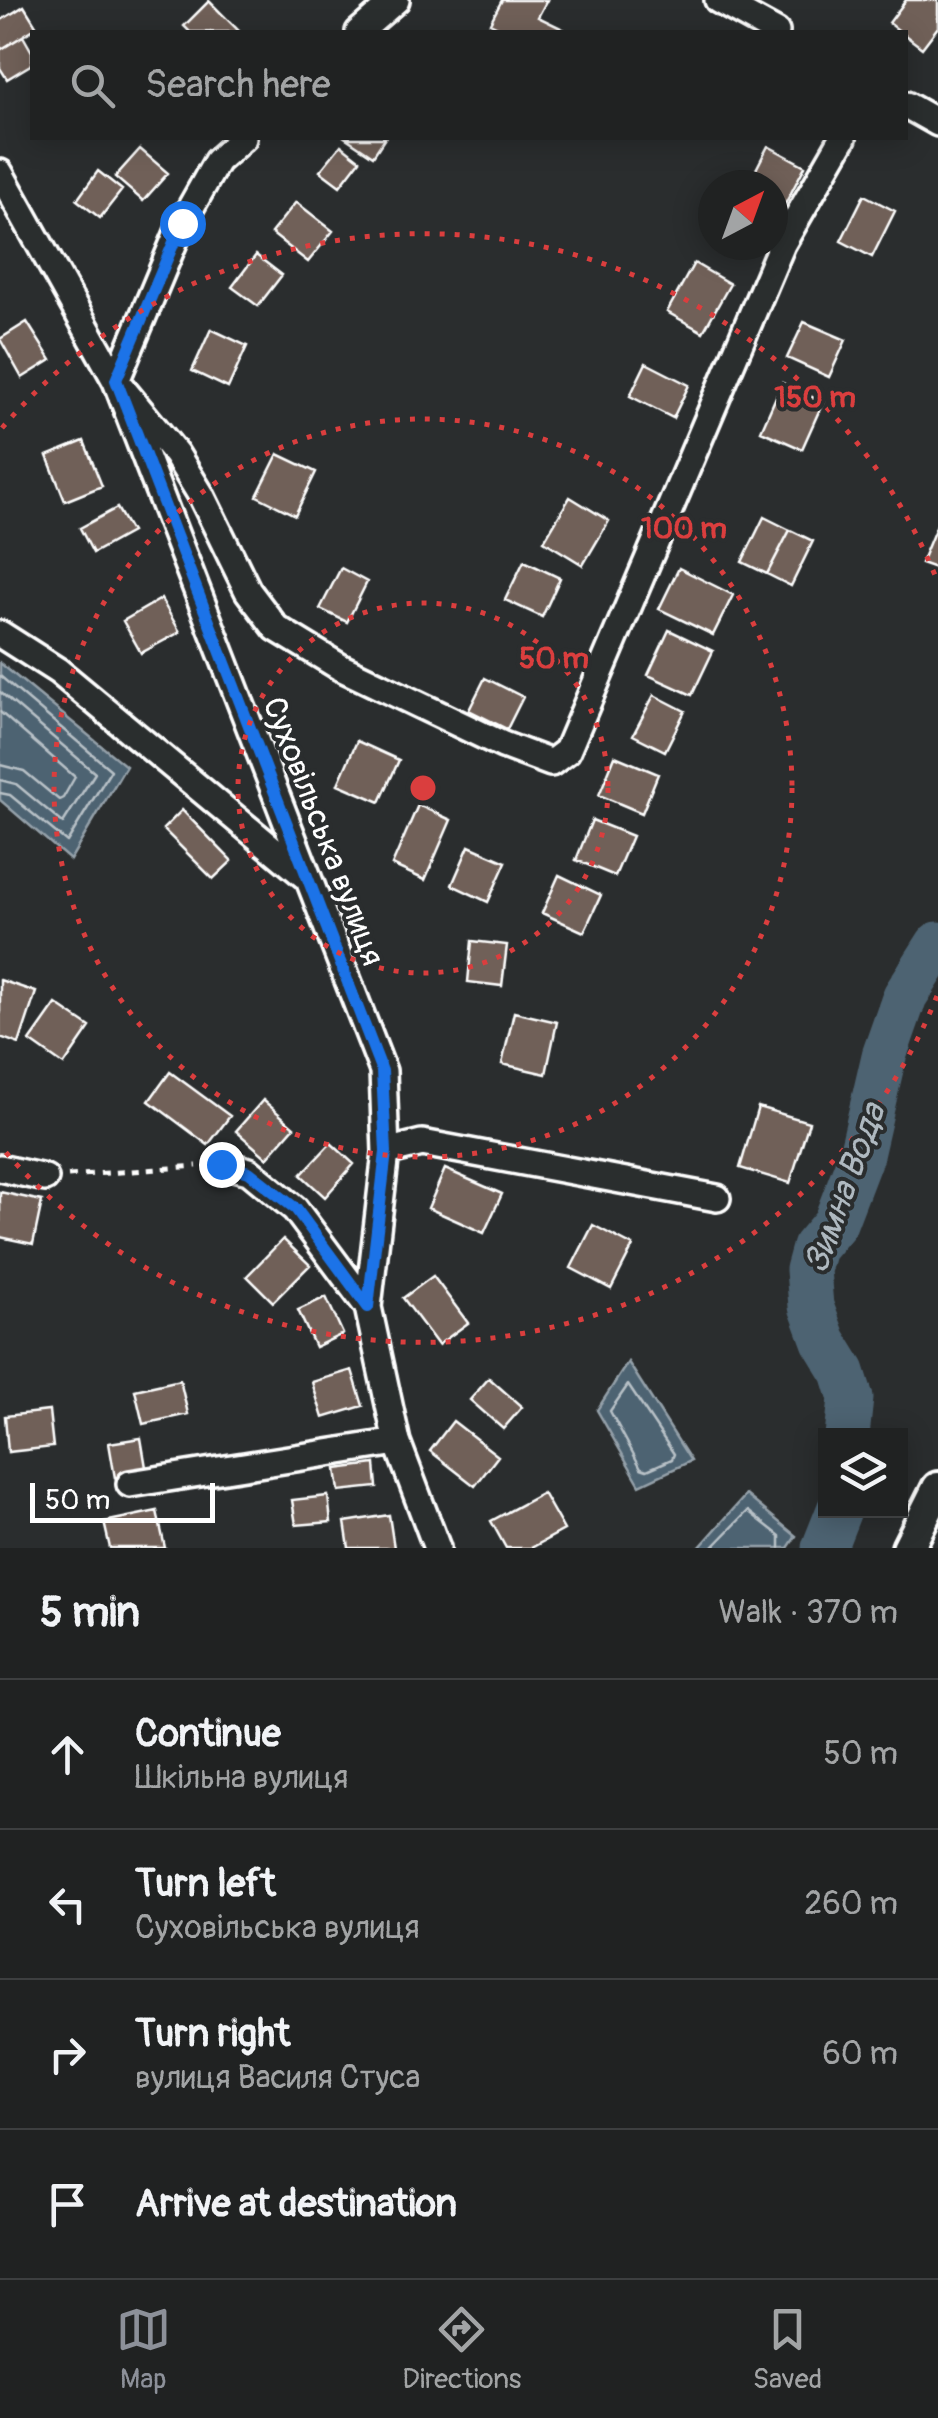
<!DOCTYPE html>
<html lang="en">
<head>
<meta charset="utf-8">
<style>
  :root { --surface:#202222; --page:#2d2f2f; --text:#f1f3f6; --muted:#a2a4a5; --line:#3d3f40; --accent:#8c9099 }
  body { margin:0; font-family:Pangolin,sans-serif; background:var(--page); color:var(--text) }
  .controls { position:absolute; right:30px; bottom:30px; display:grid; overflow:hidden; border-radius:0px; box-shadow:0 5px 25px #0003 }
  .controls button { width:90px; height:90px; display:grid; place-items:center; padding:0; border:0; border-bottom:2px solid var(--line); background:var(--surface); color:var(--text); font:50px sans-serif }
  .compass { position:absolute; left:698px; top:170px; width:90px; height:90px; border-radius:50%; background:var(--surface); box-shadow:0 5px 25px #0003; rotate:41deg }
  .scale { position:absolute; left:30px; bottom:25px; width:185px; box-sizing:border-box; padding-left:10px; border:5px solid #fff; border-top:0; font-size:28px; line-height:35px; white-space:nowrap; color:#fff; -webkit-text-stroke:8px #2a2d2e; paint-order:stroke }
  .stop { position:absolute; width:30px; height:30px; margin:-22px; border:8px solid #1a73e8; border-radius:50%; background:#fff }
  .stop.end { background:#1a73e8; border-color:#fff; box-shadow:0 2px 10px #0008 }
  .list { margin:0; padding:0; list-style:none }
  h2 { display:flex; justify-content:space-between; align-items:center; height:130px; margin:0; padding:0 40px; font-size:42px }
  h2 small { font-size:32px; font-weight:400; color:var(--muted) }
  .list li { display:grid; grid-template-columns:65px 1fr auto; gap:30px; align-items:center; box-sizing:border-box; height:150px; padding:0 40px; border-top:2px solid var(--line) }
  .list b { display:block; font-size:38px; white-space:nowrap }
  .list p { margin:0; font-size:32px; white-space:nowrap; color:var(--muted) }
  .list em { font-size:32px; font-style:normal; color:var(--muted) }
  .icon { flex:none; width:55px; height:55px; fill:none; stroke:currentColor; stroke-width:2; stroke-linecap:round; stroke-linejoin:round }
  .map { position:relative; flex:none; width:938px; height:1548px; overflow:hidden }
  .search { position:absolute; background:var(--surface); box-shadow:0 5px 25px #0003; left:30px; right:30px; top:30px; height:110px; display:flex; align-items:center; gap:25px; box-sizing:border-box; padding:0 35px; border-radius:0px; color:var(--muted); font-size:38px }
  .sheet { height:730px; background:var(--surface) }
  nav { display:flex; justify-content:space-around; align-items:center; box-sizing:border-box; height:140px; border-top:2px solid var(--line); background:var(--surface); font-size:28px; color:var(--muted) }
  nav a { display:grid; justify-items:center; gap:5px }
  nav .on { color:var(--accent) }
  .map>svg:first-child { display:block }
  .water { fill:#4e6372; stroke:#95a1aa; stroke-width:2.5 }
  .lines { fill:none; stroke-linecap:round; stroke-linejoin:round }
  .shore { stroke:#b8c1c7; stroke-width:2.5 }
  .river { stroke:#4e6372; stroke-width:45 }
  .building { fill:#706058; stroke:#fff; stroke-width:2.5 }
  .minor-casing { stroke:#fff; stroke-width:32 }
  .major-casing { stroke:#fff; stroke-width:38 }
  .path { stroke:#fff; stroke-width:5; stroke-dasharray:8 8; stroke-linecap:butt }
  .minor { stroke:#2a2d2e; stroke-width:25 }
  .major { stroke:#2a2d2e; stroke-width:30 }
  .route { stroke:#1a73e8; stroke-width:12 }
  .ring { fill:none; stroke:#da3e3e; stroke-width:5; stroke-dasharray:5 10 }
  .labels { text-anchor:middle; stroke-width:8; stroke-linejoin:round; paint-order:stroke }
  .street-label { font-size:32px; fill:#fff; stroke:#2a2d2e }
  .water-label { font-size:35px; font-style:italic; fill:#afb9c0; stroke:#2a2d2e }
  .centre { fill:#da3e3e; stroke:#2a2d2e; stroke-width:5 }
  .ring-label { font-size:30px; text-anchor:middle; font-weight:bold; fill:#da3e3e; stroke:#2a2d2e; stroke-width:8; stroke-linejoin:round; paint-order:stroke }
</style>
</head>
<body>
<div class="map">
<svg width="938" height="1548" viewBox="0 0 938 1548">
  <rect width="100%" height="100%" fill="#2a2d2e"/>
  <filter id="ink" filterUnits="userSpaceOnUse"><feTurbulence type="fractalNoise" baseFrequency=".01" numOctaves="2"/><feDisplacementMap in="SourceGraphic" scale="20" xChannelSelector="R" yChannelSelector="G"/><feConvolveMatrix kernelMatrix="1 2 1 2 8 2 1 2 1" color-interpolation-filters="sRGB"/></filter>
  <g filter="url(#ink)">
    <path class="water" d="M0 663 126 766 70 860 0 800Z
      M628 1362 691 1461 640 1485 597 1410Z
      M746 1495 796 1536 788 1548H699Z"/>
    <g class="lines">
      <path class="shore" d="M0 676 111 770 67 842 10 795 0 793
        M0 692 95 773 63 823 16 784 0 780
        M0 712 75 777 63 798 59 800 24 771 0 765
        M628 1385 674 1454 672 1459 647 1470 641 1468 610 1411Z
        M712 1548 748 1511 780 1536V1548"/>
      <path class="river" d="M847 1436 851 1398 843 1372 824 1341 811 1306 808 1270 814 1248 835 1223 861 1155 884 1056 905 996 938 944
        M824 1548 839 1510"/>
    </g>
    <path class="building" d="M502 0H547L538 17 569 32H508L490 23Z
      M906 0H938V27L922 48 889 23Z
      M209 1 240 32H190L184 26Z
      M24 6 37 27 0 50V21Z
      M23 36 32 52V64L7 79 0 68V50Z
      M346 138H385L373 156Z
      M341 145 360 160 340 186 320 171Z
      M768 146 805 166 783 208 773 203V185H748Z
      M140 149 168 173 143 201 115 177Z
      M98 171 122 190 100 218 77 200Z
      M864 195 895 211 872 257 841 241Z
      M296 202 333 231 308 262 271 233Z
      M256 255 282 275 258 306 232 287Z
      M694 263 730 284 703 332 667 312Z
      M27 322 51 360 22 378 0 339Z
      M804 322 846 340 829 377 787 358Z
      M211 329 247 346 228 388 192 371Z
      M646 363 689 385 673 418 630 396Z
      M782 383 823 402 802 449 761 431Z
      M84 441 102 486 65 501 47 456Z
      M278 454 316 472 295 515 257 496Z
      M570 497 609 521 583 565 544 541Z
      M117 508 131 532 93 553 80 528Z
      M764 517 790 530 767 574 742 562Z
      M938 522V569L921 563Z
      M790 530 813 541 791 586 767 574Z
      M524 561 560 578 542 617 505 600Z
      M341 568 367 582 347 622 320 609Z
      M679 568 733 595 713 635 659 609Z
      M161 599 180 632 141 653 123 621Z
      M669 630 713 651 692 695 648 675Z
      M485 678 523 697 507 729 469 710Z
      M654 695 685 711 665 751 633 735Z
      M357 741 399 760 380 802 338 784Z
      M615 756 658 774 642 813 599 795Z
      M418 805 451 820 425 880 392 865Z
      M182 810 232 861 213 879 163 829Z
      M592 820 632 836 615 876 576 860Z
      M469 846 506 862 488 902 452 885Z
      M559 875 601 895 584 932 542 913Z
      M472 941 507 945 502 986 468 982Z
      M0 980 36 992 19 1044 0 1037Z
      M56 1004 90 1027 64 1065 30 1041Z
      M514 1012 557 1022 546 1074 502 1064Z
      M170 1072 230 1116 208 1145 149 1101Z
      M263 1100 294 1127 267 1158 236 1131Z
      M758 1107 809 1122 790 1183 740 1168Z
      M331 1143 354 1164 325 1197 301 1175Z
      M445 1169 502 1194 484 1233 428 1208Z
      M0 1192 42 1201 33 1244 0 1237Z
      M593 1225 633 1246 611 1289 571 1268Z
      M283 1239 310 1265 273 1302 247 1276Z
      M433 1276 468 1323 438 1345 403 1298Z
      M326 1297 343 1334 315 1347 298 1310Z
      M352 1370 363 1406 323 1418 312 1382Z
      M489 1378 522 1407 503 1429 470 1400Z
      M180 1380 188 1414 143 1424 135 1390Z
      M49 1411 53 1447 8 1452 5 1416Z
      M453 1421 498 1456 475 1486 430 1451Z
      M141 1438 147 1473 115 1478 109 1443Z
      M375 1464 377 1487 339 1491 336 1469Z
      M543 1493 564 1530 531 1548H506L491 1521Z
      M328 1496 331 1522 296 1525 292 1500Z
      M157 1511 165 1548H110L104 1522Z
      M389 1515 394 1548H349L345 1522Z"/>
    <g class="lines">
      <defs>
        <path id="minor" d="M718 0 776 32
          M359 32 396 0
          M906 105 938 123
          M243 138 217 161 182 223 116 381 176 454 201 495 248 591 276 628 340 667 503 745 551 763 567 751 782 244 843 138
          M0 173 116 381 383 1071 386 1152 368 1307 397 1442 437 1548
          M0 634 58 671 305 876
          M386 1152 422 1143 717 1198
          M221 1164 249 1171 295 1209 368 1307
          M0 1168 45 1178
          M130 1484 397 1442"/>
        <path id="major" d="M908 1548 938 1488"/>
      </defs>
      <use href="#minor" class="minor-casing"/>
      <use href="#major" class="major-casing"/>
      <path class="path" d="M68 1176 197 1166"/>
      <use href="#minor" class="minor"/>
      <use href="#major" class="major"/>
    </g>
  </g>
  <g class="lines" filter="url(#ink)">
    <path class="route" d="M182 223 116 380 382 1071 386 1152 368 1307 296 1209 249 1172 221 1164"/>
  </g>
  <g class="ring">
    <circle cx="423" cy="788" r="185"/>
    <circle cx="423" cy="788" r="369"/>
    <path d="M937 996A554 554 0 0 1 2 1148M2 428A554 554 0 0 1 937 580"/>
  </g>
  <g class="labels">
    <g class="street-label">
      <text transform="translate(324 831) rotate(69)" y="11">Суховільська вулиця</text>
    </g>
    <g class="water-label">
      <text transform="translate(844 1188) rotate(-70)" y="12">Зимна Вода</text>
    </g>
  </g>
  <circle cx="423" cy="788" r="15" class="centre"/>
  <g class="ring-label">
    <text x="815" y="407">150 m</text>
    <text x="684" y="538">100 m</text>
    <text x="554" y="668">50 m</text>
  </g>
</svg>
<div class="controls">
<button><svg class="icon" aria-label="layers" viewBox="0 0 24 24"><path d="M12 4l9 5-9 5-9-5zM3 14l9 5 9-5"/></svg></button>
</div>
<svg class="compass" viewBox="-18 -18 36 36"><path d="M0-13l5 13h-10z" fill="#e53935"/><path d="M0 13l5-13h-10z" fill="#a2a4a5"/></svg>
<div class="scale">50 m</div>
<div class="stop" style="left:182px;top:223px"></div>
<div class="stop end" style="left:221px;top:1164px"></div>
<div class="search"><svg class="icon" aria-label="search" viewBox="0 0 24 24"><circle cx="10" cy="10" r="6"/><path d="M15 15l6 6"/></svg>Search here</div>
</div>
<section class="sheet">
<h2>5 min<small>Walk · 370 m</small></h2>
<ul class="list">
<li><svg class="icon" aria-label="ahead" viewBox="0 0 24 24"><path d="M12 20V5M6 11l6-6 6 6"/></svg><div><b>Continue</b><p>Шкільна вулиця</p></div><em>50 m</em></li>
<li><svg class="icon" aria-label="left" viewBox="0 0 24 24"><path d="M17 20v-9H6M10 6l-5 5 5 5"/></svg><div><b>Turn left</b><p>Суховільська вулиця</p></div><em>260 m</em></li>
<li><svg class="icon" aria-label="right" viewBox="0 0 24 24"><path d="M7 20v-9h11M14 6l5 5-5 5"/></svg><div><b>Turn right</b><p>вулиця Василя Стуса</p></div><em>60 m</em></li>
<li><svg class="icon" aria-label="arrive" viewBox="0 0 24 24"><path d="M6 21V4h12l-3 4 3 4H6"/></svg><div><b>Arrive at destination</b></div></li>
</ul>
</section>
<nav>
<a class="on"><svg class="icon" aria-label="map" viewBox="0 0 24 24"><path d="M3 6l6-2 6 2 6-2v14l-6 2-6-2-6 2zM9 4v14M15 6v14"/></svg>Map</a>
<a><svg class="icon" aria-label="directions" viewBox="0 0 24 24"><path d="M12 3l9 9-9 9-9-9zM9 14v-3h6M13 9l2 2-2 2"/></svg>Directions</a>
<a><svg class="icon" aria-label="saved" viewBox="0 0 24 24"><path d="M7 4h10v16l-5-4-5 4z"/></svg>Saved</a>
</nav>
</body>
</html>
